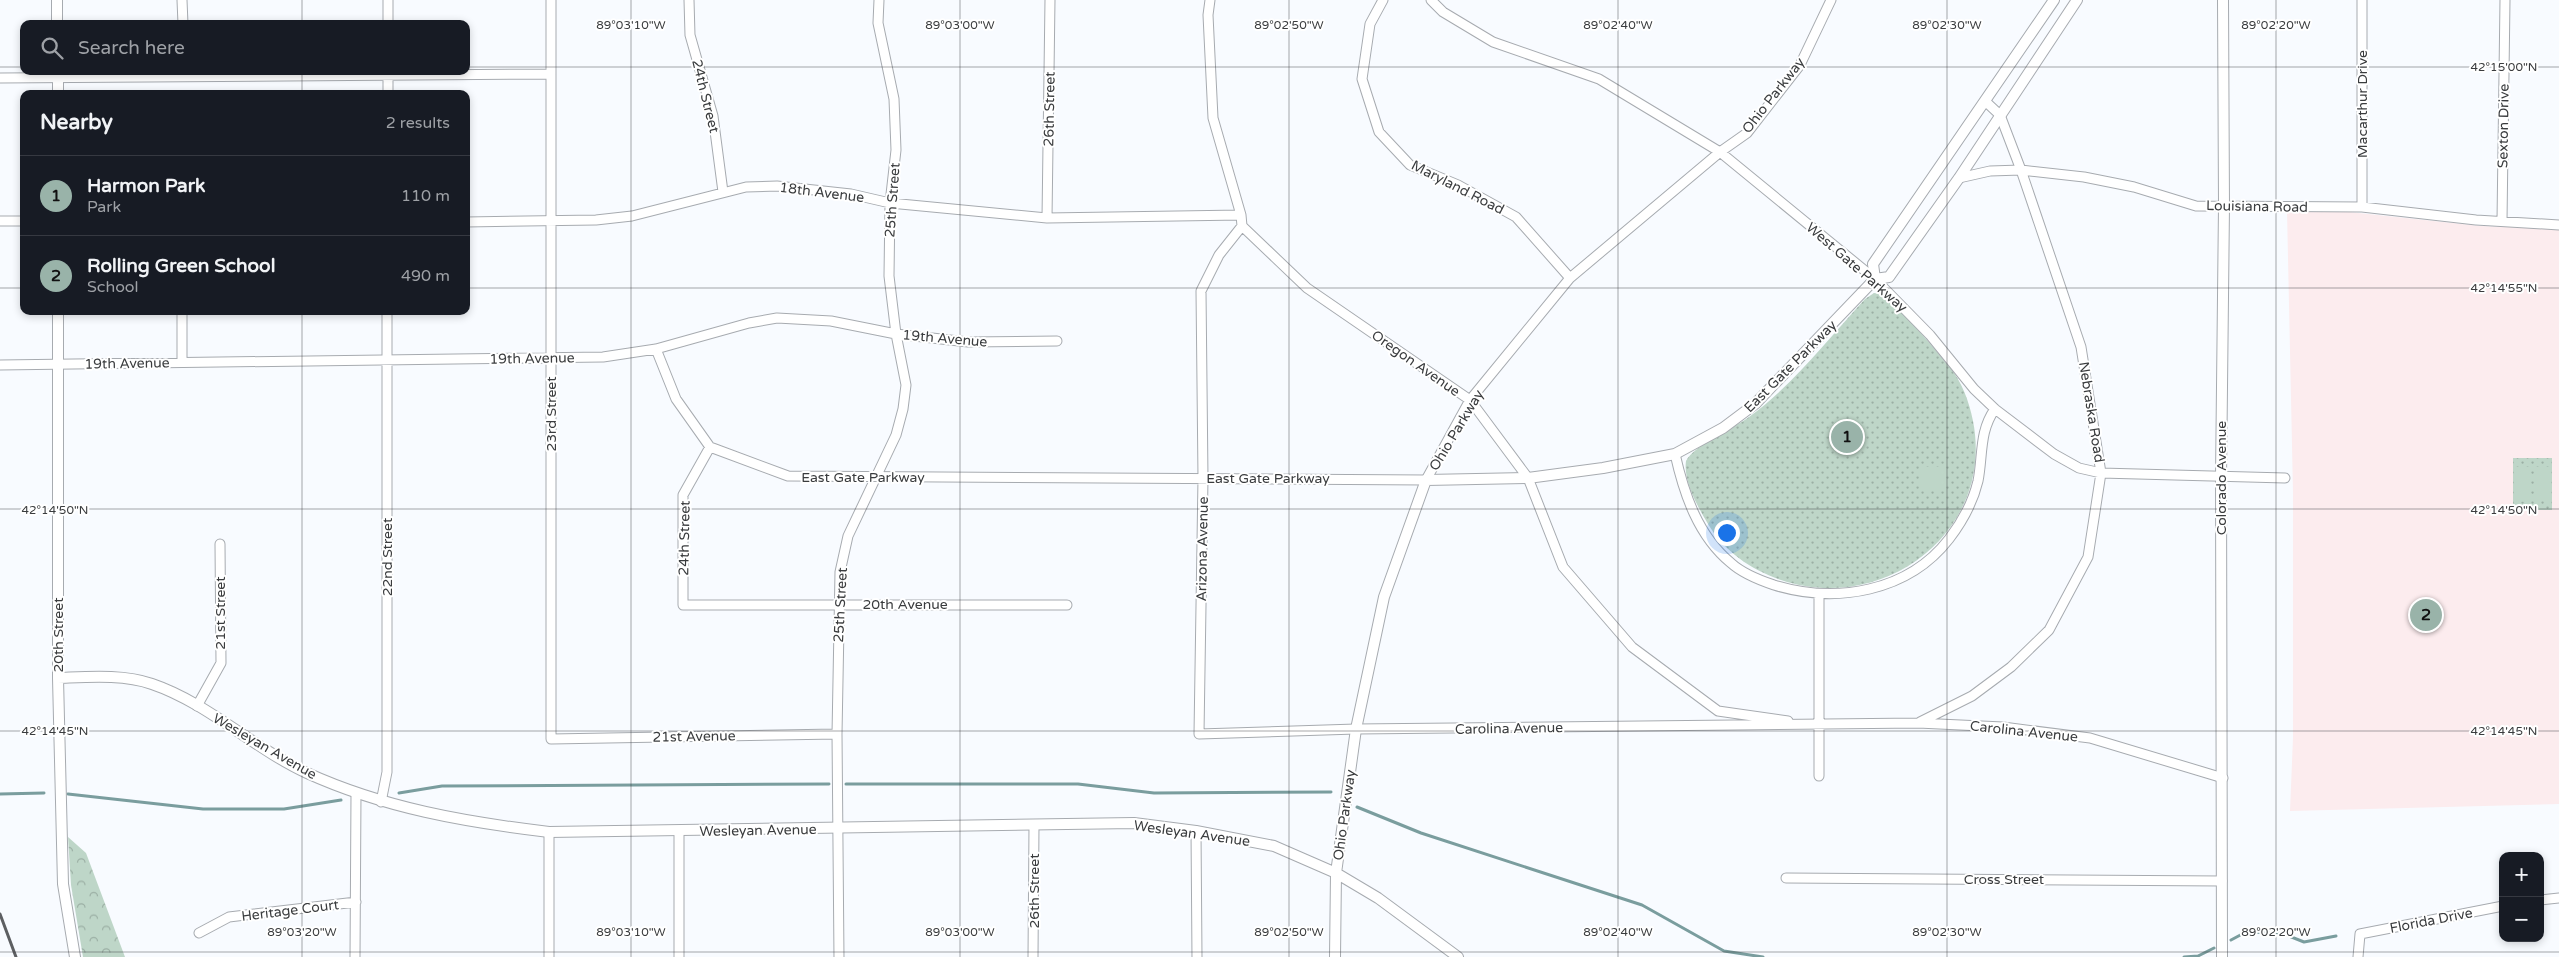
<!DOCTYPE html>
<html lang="en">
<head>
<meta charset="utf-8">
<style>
  :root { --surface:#171b24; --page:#242831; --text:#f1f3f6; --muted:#9ea1a6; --line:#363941; --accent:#99b3a9 }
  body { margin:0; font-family:"Varela Round",sans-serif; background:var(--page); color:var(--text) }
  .controls { position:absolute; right:15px; bottom:15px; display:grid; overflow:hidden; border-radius:10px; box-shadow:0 2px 8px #0003 }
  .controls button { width:45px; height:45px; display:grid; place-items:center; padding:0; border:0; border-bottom:1px solid var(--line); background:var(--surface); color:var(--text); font:25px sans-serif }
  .you { position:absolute; left:1726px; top:532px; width:18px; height:18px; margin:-12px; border:4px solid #fff; border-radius:50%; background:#1a73e8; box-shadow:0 0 0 8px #1a73e833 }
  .badge { display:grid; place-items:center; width:32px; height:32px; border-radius:50%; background:var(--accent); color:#111; font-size:16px; font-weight:700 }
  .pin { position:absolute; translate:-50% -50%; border:2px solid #fff; box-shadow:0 1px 5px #0006 }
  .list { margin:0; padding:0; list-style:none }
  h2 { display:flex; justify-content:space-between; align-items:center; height:65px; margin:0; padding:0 20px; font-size:21px }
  h2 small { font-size:16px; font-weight:400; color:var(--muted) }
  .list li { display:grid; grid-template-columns:32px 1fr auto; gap:15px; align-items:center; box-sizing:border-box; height:80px; padding:0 20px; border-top:1px solid var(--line) }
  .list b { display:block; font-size:19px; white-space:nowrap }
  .list p { margin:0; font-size:16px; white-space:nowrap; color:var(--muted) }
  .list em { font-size:16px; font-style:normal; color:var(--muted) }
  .icon { flex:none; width:28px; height:28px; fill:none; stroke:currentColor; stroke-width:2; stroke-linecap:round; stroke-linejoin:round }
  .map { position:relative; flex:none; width:2559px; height:957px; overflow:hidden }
  .search { position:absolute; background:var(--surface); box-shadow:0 2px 8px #0003; left:20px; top:20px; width:450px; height:55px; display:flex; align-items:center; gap:12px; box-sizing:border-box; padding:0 18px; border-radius:10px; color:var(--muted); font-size:19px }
  .panel { position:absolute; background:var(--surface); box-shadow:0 2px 8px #0003; left:20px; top:90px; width:450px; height:225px; border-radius:10px }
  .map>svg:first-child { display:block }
  .education { fill:#fcecee }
  .forest { fill:url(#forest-crowns) }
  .park { fill:url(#park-dots) }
  .pitch { fill:#bed6c8 }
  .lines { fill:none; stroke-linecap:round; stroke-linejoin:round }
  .stream { stroke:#7a9d9e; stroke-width:3 }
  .minor-casing { stroke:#a7abb0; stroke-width:11 }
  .tertiary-casing { stroke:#a7abb0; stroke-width:12 }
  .minor { stroke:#fff; stroke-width:9 }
  .tertiary { stroke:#fff; stroke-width:10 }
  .rail { stroke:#5d5f62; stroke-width:3 }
  .ticks { fill:none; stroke:#3a3c3e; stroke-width:1; stroke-opacity:0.45 }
  .labels { text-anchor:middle; stroke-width:4; stroke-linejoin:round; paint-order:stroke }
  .street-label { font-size:14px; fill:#3a3c3e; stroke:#fff }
  .ticks-label { font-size:12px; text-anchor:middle; fill:#3a3c3e; stroke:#fff; stroke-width:4; stroke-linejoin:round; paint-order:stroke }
</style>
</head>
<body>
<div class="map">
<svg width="2559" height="957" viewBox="0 0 2559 957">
  <defs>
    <pattern id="forest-crowns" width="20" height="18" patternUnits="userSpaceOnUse" patternTransform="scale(1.25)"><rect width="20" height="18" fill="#bed6c8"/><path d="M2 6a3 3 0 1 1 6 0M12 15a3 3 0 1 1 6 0" fill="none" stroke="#9bafa4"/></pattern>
    <pattern id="park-dots" width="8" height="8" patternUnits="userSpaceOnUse" patternTransform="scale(1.25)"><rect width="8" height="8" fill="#bed6c8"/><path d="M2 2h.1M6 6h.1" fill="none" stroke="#9bafa4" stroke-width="1.8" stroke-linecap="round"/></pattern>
  </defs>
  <rect width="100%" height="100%" fill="#f8fbff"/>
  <path class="education" d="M2287 211 2349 212 2481 226 2559 229V804L2290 811 2293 738V492Z"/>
  <path class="forest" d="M68 837 86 853 125 957H83L71 885Z"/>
  <path class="park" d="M1874 293C1891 294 1937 352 1949 366 1962 382 1969 401 1973 421 1995 532 1883 615 1781 580 1750 569 1725 552 1708 524 1698 507 1683 481 1686 461 1695 444 1733 429 1749 417 1793 385 1828 339 1865 299Z
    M2513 458H2552V510H2513Z"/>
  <path class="pitch" d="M1921 467H1944V489H1920Z
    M2515 467H2531V501L2515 502Z
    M2535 467H2551V501H2535Z"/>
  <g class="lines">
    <path class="stream" d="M846 784H1078L1154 793 1331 792
      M399 793 442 786 829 784
      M0 794 44 793
      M68 794 203 809H284L341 800
      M1357 807 1421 833 1642 905 1724 951 1763 957
      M2231 940 2246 932 2281 933 2304 942 2336 936
      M2184 957 2198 956 2214 948"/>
    <defs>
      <path id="minor" d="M182 0 183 24
        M388 0V24
        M551 0V739L837 734
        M689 0 690 35 713 116 723 192
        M1210 0 1208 15 1213 118 1241 215 1242 226 1307 288 1470 400 1528 478 1563 567 1632 647 1718 711 1788 721
        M1383 0 1370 24 1362 79 1379 132 1410 165 1458 185 1516 217 1570 278
        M1431 0 1443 12 1493 42 1599 79 1720 152 1875 279 1930 335 1974 389 1995 409 2054 454 2079 468 2101 473 2285 478
        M2362 0V207
        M0 78 551 74
        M388 94V71
        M1959 178 1990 171 2021 170 2084 177 2134 187 2196 206 2362 207 2476 220 2559 225
        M1047 218 1050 0
        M0 221H24
        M2502 221 2505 0
        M466 222 596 220 632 216 746 187 777 186 851 194 890 203 1047 218 1241 215
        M1242 226 1219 255 1201 291 1203 478 1199 734 1356 729 1918 723 2003 727 2090 738 2223 778
        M182 311V362
        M656 349 676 399 710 447 788 476 1426 480 1470 400 1570 278 1720 152 1747 133 1800 65 1831 0
        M0 365 603 357 656 349 749 323 777 318 831 321 896 334 968 342 1057 341
        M710 447 683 495V605H1067
        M1675 454C1684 494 1698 536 1731 563 1743 574 1759 580 1774 585 1836 604 1908 592 1949 539 1962 522 1973 502 1978 481 1983 456 1979 431 1995 409
        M197 706 221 663 220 544
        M1920 722 1972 696 2011 667 2049 630 2088 557 2101 473 2081 347 2021 170 2000 115 1985 101
        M1819 776V594
        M381 802 387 772V311
        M679 831V957
        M1196 831 1197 957
        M549 832V957
        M1786 878 2222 881
        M2540 900 2559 898
        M199 933 229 917 356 902
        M355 957 356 794
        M839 957 837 734 840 572 848 536 896 435 903 409 906 385 896 334 889 276 890 203 896 150 894 99 878 23 879 0
        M1033 957 1034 825
        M2358 957 2360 934 2503 906"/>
      <path id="tertiary" d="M57 0V24
        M58 71V94
        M1875 279 1873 264 2054 0
        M58 311V678L63 884 75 957
        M58 678C88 677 123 674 152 684 208 703 253 748 307 773 384 808 465 822 549 832L1134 823 1196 831 1274 846 1336 873 1378 898 1458 957
        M1335 957 1336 873 1356 729 1384 597 1426 480 1528 478 1603 468 1675 454 1723 428 1755 404 1875 279 1889 277 1959 178 2077 0
        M2222 957 2221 477 2224 206 2223 0"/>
    </defs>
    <use href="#minor" class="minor-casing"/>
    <use href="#tertiary" class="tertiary-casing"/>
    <use href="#minor" class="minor"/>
    <use href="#tertiary" class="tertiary"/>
    <path class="rail" d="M0 914 16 957"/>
  </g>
  <path class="ticks" d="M302 0V24M631 0V957M960 0V957M1289 0V957M1618 0V957M1947 0V957M2276 0V957M0 67H24M466 67H2559M302 71V94M0 288H24M466 288H2559M302 311V957M0 509H2559M0 731H2559M0 952H2559"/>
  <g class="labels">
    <g class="street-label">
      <text transform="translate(1773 95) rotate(-52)" y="5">Ohio Parkway</text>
      <text transform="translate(706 96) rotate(76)" y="5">24th Street</text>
      <text transform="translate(2362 104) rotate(-90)" y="5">Macarthur Drive</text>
      <text transform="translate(1049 109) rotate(-89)" y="5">26th Street</text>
      <text transform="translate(2503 126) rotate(-89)" y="5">Sexton Drive</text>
      <text transform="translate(1458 187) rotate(27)" y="5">Maryland Road</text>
      <text transform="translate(822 192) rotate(7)" y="5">18th Avenue</text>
      <text transform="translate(892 200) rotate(-86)" y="5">25th Street</text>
      <text transform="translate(2257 206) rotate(1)" y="5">Louisiana Road</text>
      <text transform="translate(1857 267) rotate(41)" y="5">West Gate Parkway</text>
      <text transform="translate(945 338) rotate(5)" y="5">19th Avenue</text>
      <text transform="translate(532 358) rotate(-1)" y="5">19th Avenue</text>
      <text transform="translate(127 363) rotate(-1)" y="5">19th Avenue</text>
      <text transform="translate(1416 363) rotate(35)" y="5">Oregon Avenue</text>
      <text transform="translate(1790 366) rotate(-45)" y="5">East Gate Parkway</text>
      <text transform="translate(2092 412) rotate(81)" y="5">Nebraska Road</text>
      <text transform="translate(551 414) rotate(-90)" y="5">23rd Street</text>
      <text transform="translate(1456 430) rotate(-59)" y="5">Ohio Parkway</text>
      <text x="863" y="482">East Gate Parkway</text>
      <text x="1268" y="483">East Gate Parkway</text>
      <text transform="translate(2221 478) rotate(-90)" y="5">Colorado Avenue</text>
      <text transform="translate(684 538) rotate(-89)" y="5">24th Street</text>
      <text transform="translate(1202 549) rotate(-89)" y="5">Arizona Avenue</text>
      <text transform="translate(387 557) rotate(-90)" y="5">22nd Street</text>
      <text x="905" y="609">20th Avenue</text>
      <text transform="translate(840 605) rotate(-87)" y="5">25th Street</text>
      <text transform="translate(220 613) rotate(-90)" y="5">21st Street</text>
      <text transform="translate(58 635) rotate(-90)" y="5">20th Street</text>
      <text transform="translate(1509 728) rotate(-1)" y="5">Carolina Avenue</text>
      <text transform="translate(2024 731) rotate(6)" y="5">Carolina Avenue</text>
      <text transform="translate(694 736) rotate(-1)" y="5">21st Avenue</text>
      <text transform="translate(265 746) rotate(30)" y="5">Wesleyan Avenue</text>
      <text transform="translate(1344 815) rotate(-82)" y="5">Ohio Parkway</text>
      <text transform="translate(758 830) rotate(-1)" y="5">Wesleyan Avenue</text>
      <text transform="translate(1192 833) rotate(8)" y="5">Wesleyan Avenue</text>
      <text x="2004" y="884">Cross Street</text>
      <text transform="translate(1034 891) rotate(-90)" y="5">26th Street</text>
      <text transform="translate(290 910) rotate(-7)" y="5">Heritage Court</text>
      <text transform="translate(2431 920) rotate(-11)" y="5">Florida Drive</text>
    </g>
  </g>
  <g class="ticks-label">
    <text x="631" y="29">89°03'10"W</text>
    <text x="960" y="29">89°03'00"W</text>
    <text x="1289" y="29">89°02'50"W</text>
    <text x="1618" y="29">89°02'40"W</text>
    <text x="1947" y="29">89°02'30"W</text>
    <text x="2276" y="29">89°02'20"W</text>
    <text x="2504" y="71">42°15'00"N</text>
    <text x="2504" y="292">42°14'55"N</text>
    <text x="55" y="514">42°14'50"N</text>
    <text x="2504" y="514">42°14'50"N</text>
    <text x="55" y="735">42°14'45"N</text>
    <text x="2504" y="735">42°14'45"N</text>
    <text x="302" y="936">89°03'20"W</text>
    <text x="631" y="936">89°03'10"W</text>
    <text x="960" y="936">89°03'00"W</text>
    <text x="1289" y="936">89°02'50"W</text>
    <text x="1618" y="936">89°02'40"W</text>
    <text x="1947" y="936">89°02'30"W</text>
    <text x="2276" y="936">89°02'20"W</text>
  </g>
</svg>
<div class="controls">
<button>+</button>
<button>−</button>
</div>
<div class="you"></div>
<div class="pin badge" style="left:1847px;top:437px">1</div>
<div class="pin badge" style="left:2426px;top:615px">2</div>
<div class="search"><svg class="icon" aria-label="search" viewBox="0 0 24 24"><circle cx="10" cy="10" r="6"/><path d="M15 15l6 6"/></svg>Search here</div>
<section class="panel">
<h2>Nearby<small>2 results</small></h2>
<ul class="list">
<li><span class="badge">1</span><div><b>Harmon Park</b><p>Park</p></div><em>110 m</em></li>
<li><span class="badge">2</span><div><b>Rolling Green School</b><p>School</p></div><em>490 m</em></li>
</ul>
</section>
</div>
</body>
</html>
